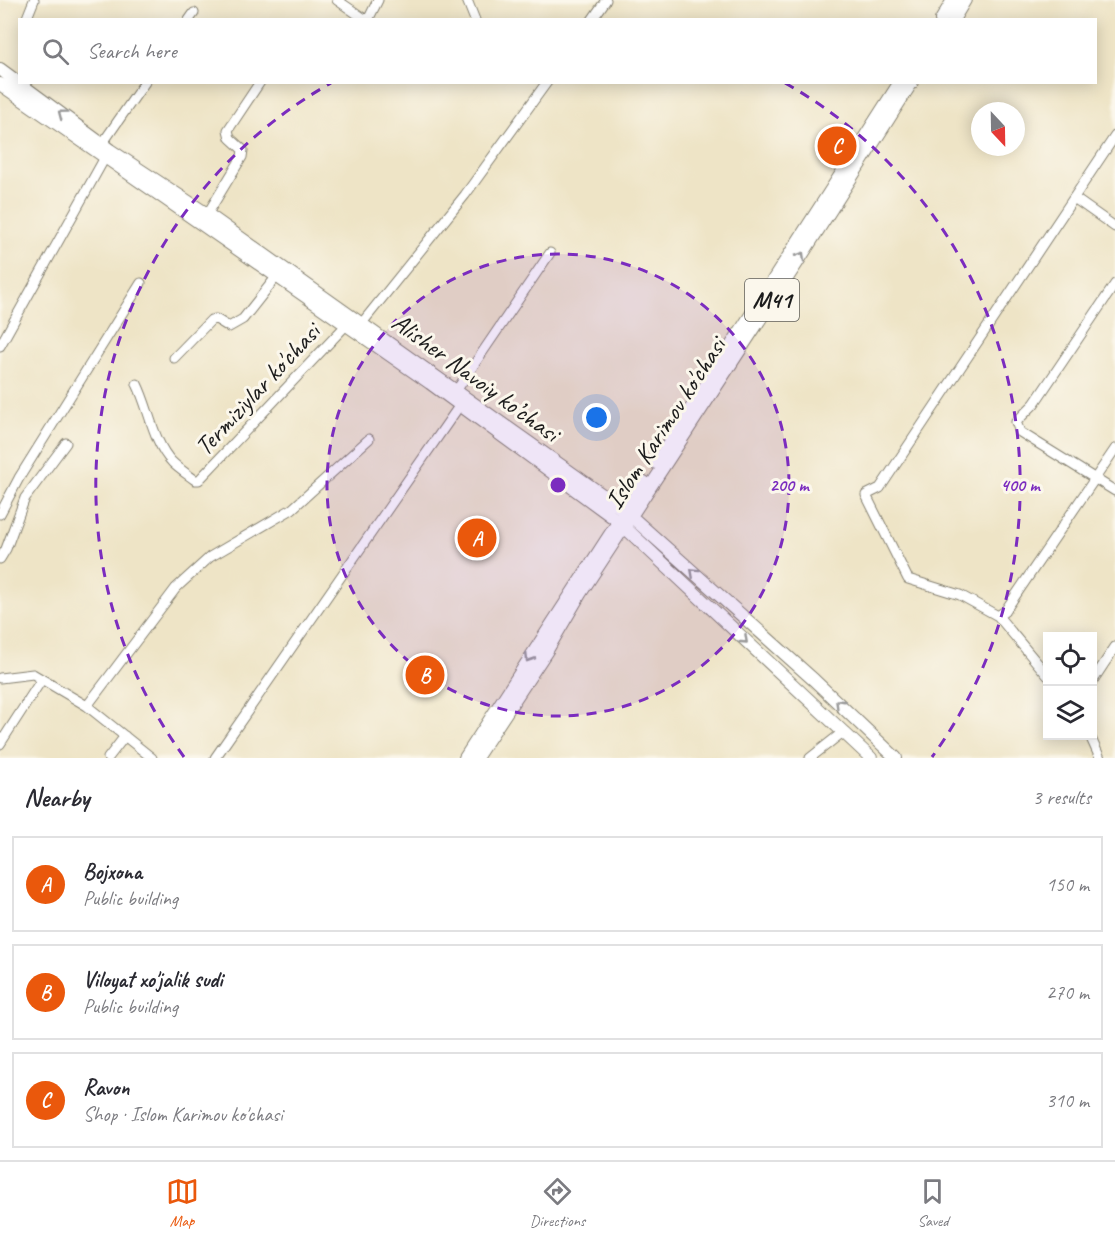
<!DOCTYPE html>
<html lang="en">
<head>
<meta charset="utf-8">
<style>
  :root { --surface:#fff; --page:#f7f7f7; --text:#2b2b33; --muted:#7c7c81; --line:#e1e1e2; --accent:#ea580c }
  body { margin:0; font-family:Caveat,sans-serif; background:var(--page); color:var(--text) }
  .controls { position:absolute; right:18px; bottom:18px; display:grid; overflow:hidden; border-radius:0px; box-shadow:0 3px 15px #0003 }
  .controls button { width:54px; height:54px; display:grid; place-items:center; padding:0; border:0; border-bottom:2px solid var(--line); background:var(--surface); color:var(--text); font:30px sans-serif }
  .compass { position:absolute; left:971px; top:102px; width:54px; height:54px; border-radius:50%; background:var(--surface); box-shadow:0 3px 15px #0003; rotate:158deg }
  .you { position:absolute; left:597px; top:418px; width:21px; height:21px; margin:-15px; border:4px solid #fff; border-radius:50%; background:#1a73e8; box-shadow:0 0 0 9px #1a73e833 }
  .badge { display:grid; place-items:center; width:39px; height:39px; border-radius:50%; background:var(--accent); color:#fff; font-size:20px; font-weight:700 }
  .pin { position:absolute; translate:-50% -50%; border:3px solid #fff; box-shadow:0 2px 6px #0006 }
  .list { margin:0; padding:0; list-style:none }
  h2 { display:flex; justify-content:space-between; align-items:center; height:78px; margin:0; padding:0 24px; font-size:26px }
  h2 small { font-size:20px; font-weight:400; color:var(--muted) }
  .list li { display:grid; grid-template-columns:39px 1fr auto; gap:18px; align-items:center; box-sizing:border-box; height:96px; margin:0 12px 12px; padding:0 12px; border:2px solid var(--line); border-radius:0px }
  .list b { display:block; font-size:22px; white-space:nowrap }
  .list p { margin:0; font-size:20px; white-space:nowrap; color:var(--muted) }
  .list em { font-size:20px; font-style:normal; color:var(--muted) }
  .icon { flex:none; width:33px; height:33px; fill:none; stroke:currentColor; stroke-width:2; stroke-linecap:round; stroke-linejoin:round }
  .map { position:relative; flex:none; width:1115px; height:758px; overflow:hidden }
  .search { position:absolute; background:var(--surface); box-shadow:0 3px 15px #0003; left:18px; right:18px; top:18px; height:66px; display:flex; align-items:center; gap:15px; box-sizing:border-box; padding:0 21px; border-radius:0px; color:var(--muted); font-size:22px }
  .sheet { height:402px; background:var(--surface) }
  nav { display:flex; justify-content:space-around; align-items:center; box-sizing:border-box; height:84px; border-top:2px solid var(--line); background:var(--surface); font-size:16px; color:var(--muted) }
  nav a { display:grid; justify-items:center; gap:3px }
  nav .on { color:var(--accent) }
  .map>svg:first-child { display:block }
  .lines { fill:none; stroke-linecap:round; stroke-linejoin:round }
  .minor-casing { stroke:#858071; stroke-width:11 }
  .major-casing { stroke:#858071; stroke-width:14 }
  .minor { stroke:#fff; stroke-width:9 }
  .major { stroke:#fff; stroke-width:12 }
  .oneway { stroke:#999 }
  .ring { fill:none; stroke:#7b2cbf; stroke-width:3; stroke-dasharray:10 8 }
  .labels { text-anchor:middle; stroke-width:6; stroke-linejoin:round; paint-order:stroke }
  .shield { fill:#fbf7ec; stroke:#5f5e5a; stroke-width:1.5 }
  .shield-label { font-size:24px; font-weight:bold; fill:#1c1c1c }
  .street-label { font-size:26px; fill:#1c1c1c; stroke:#fbf7ec }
  .centre { fill:#7b2cbf; stroke:#fbf7ec; stroke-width:3 }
  .ring-label { font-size:18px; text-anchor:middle; font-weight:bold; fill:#7b2cbf; stroke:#fbf7ec; stroke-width:6; stroke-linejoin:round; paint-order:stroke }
</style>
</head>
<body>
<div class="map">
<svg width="1115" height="758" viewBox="0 0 1115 758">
  <rect width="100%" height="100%" fill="#fbf7ec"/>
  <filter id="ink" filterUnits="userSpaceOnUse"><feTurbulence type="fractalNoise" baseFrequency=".0167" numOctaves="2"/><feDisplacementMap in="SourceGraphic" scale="12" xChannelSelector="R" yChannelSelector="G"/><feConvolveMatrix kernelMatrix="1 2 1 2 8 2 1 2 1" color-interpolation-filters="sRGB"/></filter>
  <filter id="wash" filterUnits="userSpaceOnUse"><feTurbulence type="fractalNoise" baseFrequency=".008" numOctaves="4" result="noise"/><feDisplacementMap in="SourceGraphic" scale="24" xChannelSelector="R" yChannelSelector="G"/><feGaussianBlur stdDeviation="1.35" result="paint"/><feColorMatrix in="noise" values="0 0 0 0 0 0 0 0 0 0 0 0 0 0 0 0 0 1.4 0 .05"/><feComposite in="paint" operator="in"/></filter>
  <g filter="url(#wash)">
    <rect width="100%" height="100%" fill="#eee4c6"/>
  </g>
  <g filter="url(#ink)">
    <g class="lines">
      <defs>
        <path id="minor" d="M337 0 366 20
          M467 0 475 20
          M26 20 34 0
          M189 20 194 13
          M368 20 378 0
          M592 20 606 0
          M100 147 145 82
          M1074 198 1115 227
          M205 218 242 157 243 150 230 138 228 130 260 82
          M1115 284 1034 404 1016 422 1020 432 1115 491
          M358 328 465 195 547 82
          M0 346 108 152
          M174 358 211 320 216 319 229 327 243 319 277 276
          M137 384C149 408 153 442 172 462 179 469 187 474 195 480H199L350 321
          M456 391 550 253
          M0 514 19 478 141 283
          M0 559 6 549 25 498 66 443
          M998 616 1005 611 1115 449
          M1048 676 998 616 960 595 908 579 866 495 880 488 1115 136
          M0 678 33 674 87 706 152 758
          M1092 682 1115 647
          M87 706 176 588 210 557 292 509 369 439
          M1090 736 1100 758
          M0 744 42 679
          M108 758 125 736
          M215 758 462 402
          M810 758 843 732"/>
        <path id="major" d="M941 20 953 0
          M953 20 965 0
          M0 69 110 150 207 214 625 511 814 680 896 758
          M0 84 430 383 618 521 871 758
          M656 463 900 82
          M465 758 644 482
          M476 758 546 652 580 594 797 263 912 82"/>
      </defs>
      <use href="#minor" class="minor-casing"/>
      <use href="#major" class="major-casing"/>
      <use href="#minor" class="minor"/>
      <use href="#major" class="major"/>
    </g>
    <defs><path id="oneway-chevron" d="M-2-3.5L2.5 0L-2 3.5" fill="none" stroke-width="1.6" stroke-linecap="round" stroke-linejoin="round" transform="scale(1.5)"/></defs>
    <g class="oneway">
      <use href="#oneway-chevron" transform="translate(62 114) rotate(-143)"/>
      <use href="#oneway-chevron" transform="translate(801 256) rotate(-58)"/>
      <use href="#oneway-chevron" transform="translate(694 572) rotate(-138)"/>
      <use href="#oneway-chevron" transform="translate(744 640) rotate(43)"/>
      <use href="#oneway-chevron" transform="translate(529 658) rotate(123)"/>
      <use href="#oneway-chevron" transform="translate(839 703) rotate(-136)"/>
    </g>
  </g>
  <circle cx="558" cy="485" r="231" fill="#7b2cbf" fill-opacity=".12"/>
  <g class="ring">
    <circle cx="558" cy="485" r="231"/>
    <path d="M184 757A462 462 0 0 1 331 83M785 83A462 462 0 0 1 932 757"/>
  </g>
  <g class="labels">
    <rect class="shield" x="745" y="279" width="54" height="42" rx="4.5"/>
    <g class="shield-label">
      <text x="772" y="308">M41</text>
    </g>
    <g class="street-label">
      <text transform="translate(476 377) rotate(36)" y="9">Alisher Navoiy ko’chasi</text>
      <text transform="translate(257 389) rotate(-47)" y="9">Termiziylar ko'chasi</text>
      <text transform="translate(665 423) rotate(-57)" y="9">Islom Karimov ko'chasi</text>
    </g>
  </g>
  <circle cx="558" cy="485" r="9" class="centre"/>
  <g class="ring-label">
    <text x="789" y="491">200 m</text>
    <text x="1020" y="491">400 m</text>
  </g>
</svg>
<div class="controls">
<button><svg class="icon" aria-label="locate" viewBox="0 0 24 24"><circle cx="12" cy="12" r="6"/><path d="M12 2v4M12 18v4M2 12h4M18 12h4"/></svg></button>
<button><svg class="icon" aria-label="layers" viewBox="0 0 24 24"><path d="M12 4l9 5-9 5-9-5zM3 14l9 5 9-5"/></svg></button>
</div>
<svg class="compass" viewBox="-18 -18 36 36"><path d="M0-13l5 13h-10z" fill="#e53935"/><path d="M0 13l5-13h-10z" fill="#7c7c81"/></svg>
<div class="you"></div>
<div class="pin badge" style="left:477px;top:538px">A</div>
<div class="pin badge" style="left:425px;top:675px">B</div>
<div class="pin badge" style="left:837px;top:146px">C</div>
<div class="search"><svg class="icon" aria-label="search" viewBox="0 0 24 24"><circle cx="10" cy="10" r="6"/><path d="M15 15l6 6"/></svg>Search here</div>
</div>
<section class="sheet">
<h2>Nearby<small>3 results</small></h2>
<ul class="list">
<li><span class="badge">A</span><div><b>Bojxona</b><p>Public building</p></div><em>150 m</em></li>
<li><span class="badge">B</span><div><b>Viloyat xo'jalik sudi</b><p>Public building</p></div><em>270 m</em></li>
<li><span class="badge">C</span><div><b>Ravon</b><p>Shop · Islom Karimov ko'chasi</p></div><em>310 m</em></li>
</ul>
</section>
<nav>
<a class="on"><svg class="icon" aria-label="map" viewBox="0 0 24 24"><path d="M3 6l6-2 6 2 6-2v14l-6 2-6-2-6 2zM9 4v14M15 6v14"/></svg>Map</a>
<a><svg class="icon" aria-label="directions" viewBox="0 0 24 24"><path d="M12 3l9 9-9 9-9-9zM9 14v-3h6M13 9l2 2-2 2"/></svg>Directions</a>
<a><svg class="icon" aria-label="saved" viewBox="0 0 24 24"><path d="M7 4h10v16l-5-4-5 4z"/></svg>Saved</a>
</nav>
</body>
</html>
